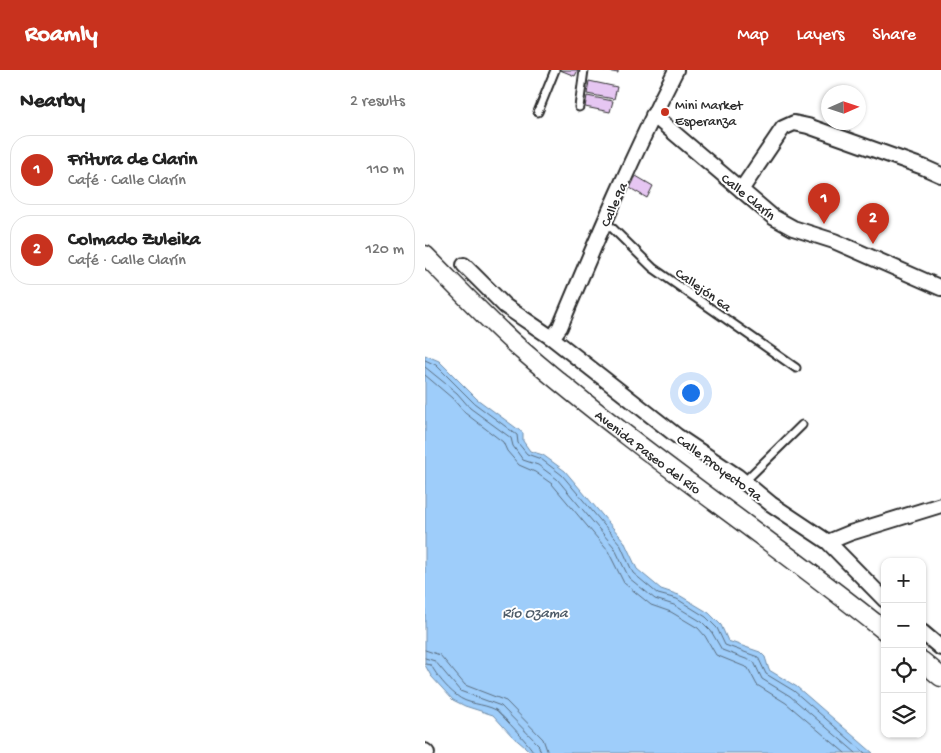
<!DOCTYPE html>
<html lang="en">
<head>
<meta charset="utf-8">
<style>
  :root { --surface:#fff; --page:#f2f2f2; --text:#222; --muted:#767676; --line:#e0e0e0; --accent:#c8321e }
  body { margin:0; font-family:"Gochi Hand",sans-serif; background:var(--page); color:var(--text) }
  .controls { position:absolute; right:15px; bottom:15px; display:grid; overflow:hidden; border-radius:10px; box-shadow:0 1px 4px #0004 }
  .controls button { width:45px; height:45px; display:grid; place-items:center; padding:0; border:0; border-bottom:1px solid var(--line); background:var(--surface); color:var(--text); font:25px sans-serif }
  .compass { position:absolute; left:396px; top:15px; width:45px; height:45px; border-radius:50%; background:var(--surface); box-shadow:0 1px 4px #0004; rotate:87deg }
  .you { position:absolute; left:265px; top:322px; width:18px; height:18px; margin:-12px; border:4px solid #fff; border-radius:50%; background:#1a73e8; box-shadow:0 0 0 8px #1a73e833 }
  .badge { display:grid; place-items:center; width:32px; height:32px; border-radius:50%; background:var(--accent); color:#fff; font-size:16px; font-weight:700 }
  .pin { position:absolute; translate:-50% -41px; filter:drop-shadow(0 1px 2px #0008) }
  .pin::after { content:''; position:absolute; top:26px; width:18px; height:15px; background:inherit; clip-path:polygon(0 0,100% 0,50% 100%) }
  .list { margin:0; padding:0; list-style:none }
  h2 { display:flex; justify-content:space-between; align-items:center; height:65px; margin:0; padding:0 20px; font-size:21px }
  h2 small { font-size:16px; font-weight:400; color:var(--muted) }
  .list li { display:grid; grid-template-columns:32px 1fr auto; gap:15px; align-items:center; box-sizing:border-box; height:70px; margin:0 10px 10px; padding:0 10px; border:1px solid var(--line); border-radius:20px }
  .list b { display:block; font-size:19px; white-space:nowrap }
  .list p { margin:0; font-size:16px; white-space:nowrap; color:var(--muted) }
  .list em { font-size:16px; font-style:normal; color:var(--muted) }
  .icon { flex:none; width:28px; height:28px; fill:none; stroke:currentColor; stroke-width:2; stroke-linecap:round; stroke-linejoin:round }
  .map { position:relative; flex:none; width:516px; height:683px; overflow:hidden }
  header { display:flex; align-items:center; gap:30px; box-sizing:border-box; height:70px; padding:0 25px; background:var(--accent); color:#fff }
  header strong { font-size:24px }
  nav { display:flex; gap:28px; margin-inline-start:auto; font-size:18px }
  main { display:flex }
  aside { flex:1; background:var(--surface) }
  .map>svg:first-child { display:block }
  .water { fill:#9ecdfa; stroke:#708ca7 }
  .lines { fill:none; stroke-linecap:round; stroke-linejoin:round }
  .shore { stroke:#596c7e; stroke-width:1 }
  .building { fill:#e6c6f2; stroke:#2b2b2b }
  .service-casing { stroke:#2b2b2b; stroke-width:11 }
  .minor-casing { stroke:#2b2b2b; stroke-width:18 }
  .tertiary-casing { stroke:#2b2b2b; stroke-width:21 }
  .service { stroke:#fff; stroke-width:7 }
  .minor { stroke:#fff; stroke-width:14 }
  .tertiary { stroke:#fff; stroke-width:18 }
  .poi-dot { fill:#c8321e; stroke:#fff; stroke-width:2 }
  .labels { text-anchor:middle; stroke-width:4; stroke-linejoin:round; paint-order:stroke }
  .poi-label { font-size:14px; fill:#2b2b2b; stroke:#fff; text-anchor:start }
  .street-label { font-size:14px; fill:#2b2b2b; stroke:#fff }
  .water-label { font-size:15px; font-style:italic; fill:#4e5c69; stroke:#fff }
</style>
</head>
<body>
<header>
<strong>Roamly</strong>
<nav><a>Map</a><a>Layers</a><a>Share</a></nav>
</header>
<main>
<aside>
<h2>Nearby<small>2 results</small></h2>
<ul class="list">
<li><span class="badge">1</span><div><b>Fritura de Clarin</b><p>Café · Calle Clarín</p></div><em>110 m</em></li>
<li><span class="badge">2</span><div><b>Colmado Zuleika</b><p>Café · Calle Clarín</p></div><em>120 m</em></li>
</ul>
</aside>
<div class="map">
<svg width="516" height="683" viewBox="0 0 516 683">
  <rect width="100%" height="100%" fill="#fff"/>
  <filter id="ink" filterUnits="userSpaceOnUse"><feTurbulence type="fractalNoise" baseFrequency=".02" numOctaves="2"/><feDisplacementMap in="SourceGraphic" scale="10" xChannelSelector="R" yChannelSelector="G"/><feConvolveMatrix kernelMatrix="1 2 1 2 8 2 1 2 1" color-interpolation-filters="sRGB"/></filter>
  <g filter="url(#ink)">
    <path class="water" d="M0 285 14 291 52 329 98 363V371L105 381 118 385 140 401 199 471 212 499 236 519 254 525 284 543 296 555 303 571 335 582 340 587 344 600 372 617 448 683H107L87 666 68 645 40 636 28 630 6 606 0 595Z"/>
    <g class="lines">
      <path class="shore" d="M0 290 11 295 49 333 92 365 93 373 102 384 116 389 137 405 195 474 208 503 233 524 252 529 281 547 292 558 300 575 333 587 341 604 369 621 440 683
        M0 297 32 323 45 338 86 368 88 376 98 390 113 395 132 409 189 477 204 508 230 529 249 535 277 552 286 561 297 580 329 592 337 609 365 626 431 683
        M0 305 27 328 40 343 78 372 82 381 94 395 110 402 127 414 183 481 199 513 226 535 246 542 273 558 280 566 291 585 323 598 332 615 361 633 420 683
        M0 580 15 585 40 615 81 631 118 669 123 683
        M0 588 10 591 35 621 76 636 113 674 116 683
        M0 594 6 595C12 606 21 617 31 625 42 635 58 633 71 640 76 644 109 679 109 683"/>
    </g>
    <path class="building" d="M135 0H153L150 6Z
      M176 0H193V3Z
      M164 11 192 17 189 29 162 24Z
      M162 26 188 31 185 42 160 37Z
      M211 106 228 116 222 128 205 118Z"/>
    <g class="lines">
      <defs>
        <path id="service" d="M154 37 159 0
          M113 42 130 0
          M180 151 228 198 371 298
          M319 412 377 355"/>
        <path id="minor" d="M228 45 348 147 368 158 409 171 516 218
          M316 120 358 58 369 53 383 56 498 97 516 105
          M39 195 80 236 127 268 252 366 312 406 346 434 403 472 460 530
          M127 268 135 257C171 171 208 84 251 0
          M403 472 425 463 516 435
          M497 562 516 578
          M0 681 2 683"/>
        <g id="tertiary">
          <path id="s1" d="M0 185C33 218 65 253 100 283 215 382 342 466 460 561"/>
          <path d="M497 591 516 607"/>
        </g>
      </defs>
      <use href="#service" class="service-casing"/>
      <use href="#minor" class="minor-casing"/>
      <use href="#tertiary" class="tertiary-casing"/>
      <use href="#service" class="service"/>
      <use href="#minor" class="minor"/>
      <use href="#tertiary" class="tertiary"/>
    </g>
  </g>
  <circle class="poi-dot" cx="240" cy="42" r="5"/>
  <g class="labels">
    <g class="poi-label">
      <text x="250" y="39">Mini Market<tspan x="250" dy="16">Esperanza</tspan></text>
    </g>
    <g class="street-label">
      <text transform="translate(324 126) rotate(39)" y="5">Calle Clarín</text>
      <text transform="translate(188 134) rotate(-66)" y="5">Calle 9a</text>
      <text transform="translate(279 219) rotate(35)" y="5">Callejón 6a</text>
      <text dy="5" stroke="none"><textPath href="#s1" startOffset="298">Avenida Paseo del Río</textPath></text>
      <text transform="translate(295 397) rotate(36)" y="5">Calle Proyecto 9a</text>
    </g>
    <g class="water-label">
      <text x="110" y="547">Río Ozama</text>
    </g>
  </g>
</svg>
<div class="controls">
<button>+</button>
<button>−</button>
<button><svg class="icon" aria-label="locate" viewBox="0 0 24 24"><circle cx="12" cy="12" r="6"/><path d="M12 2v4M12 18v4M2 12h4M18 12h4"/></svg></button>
<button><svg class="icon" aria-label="layers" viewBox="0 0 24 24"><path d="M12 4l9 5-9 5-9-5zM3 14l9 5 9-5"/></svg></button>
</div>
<svg class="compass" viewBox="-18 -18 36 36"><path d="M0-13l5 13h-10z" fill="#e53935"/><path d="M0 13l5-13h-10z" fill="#767676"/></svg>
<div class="you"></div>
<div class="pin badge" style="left:399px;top:154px">1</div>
<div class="pin badge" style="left:448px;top:174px">2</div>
</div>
</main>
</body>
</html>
